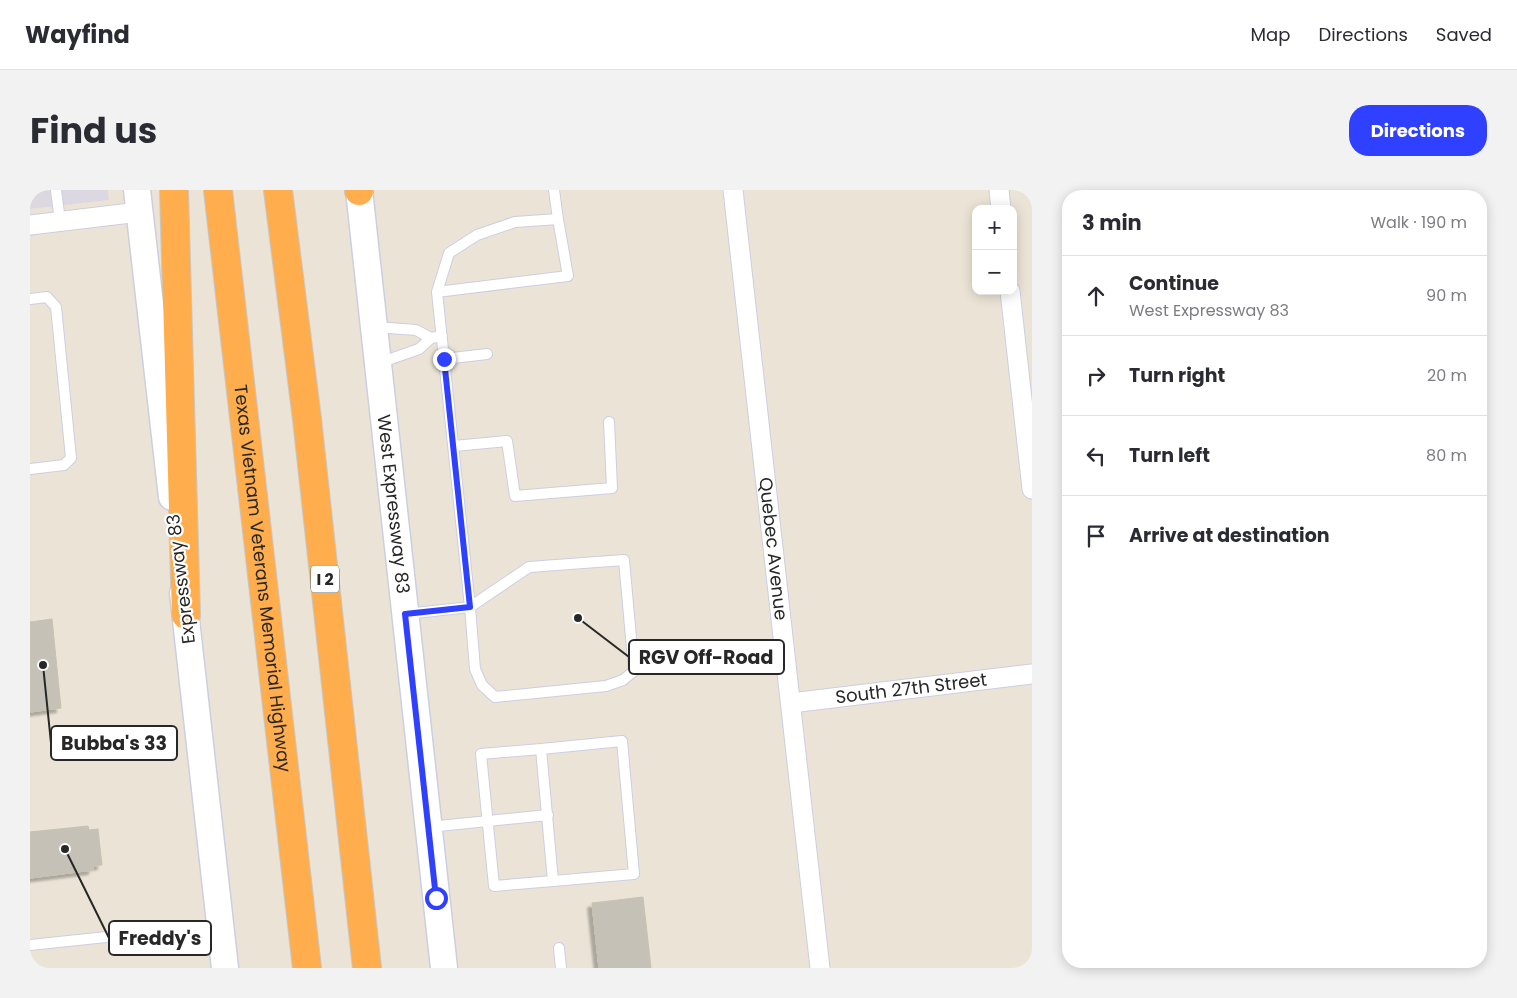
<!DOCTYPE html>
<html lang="en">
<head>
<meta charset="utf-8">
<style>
  :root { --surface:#fff; --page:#f2f2f3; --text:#2b2b33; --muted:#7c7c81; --line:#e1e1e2; --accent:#2f40ff }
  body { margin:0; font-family:Poppins,sans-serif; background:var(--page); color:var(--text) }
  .controls { position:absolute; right:15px; top:15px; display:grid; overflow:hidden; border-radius:10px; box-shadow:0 2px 12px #0003 }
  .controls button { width:45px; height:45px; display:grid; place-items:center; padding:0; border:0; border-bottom:1px solid var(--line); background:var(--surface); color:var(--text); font:25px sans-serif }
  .stop { position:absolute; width:15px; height:15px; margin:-11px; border:4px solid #2f40ff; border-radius:50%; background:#fff }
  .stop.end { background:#2f40ff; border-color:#fff; box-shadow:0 1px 5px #0008 }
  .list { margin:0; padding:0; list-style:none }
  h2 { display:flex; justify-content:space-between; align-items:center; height:65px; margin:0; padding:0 20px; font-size:21px }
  h2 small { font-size:16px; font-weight:400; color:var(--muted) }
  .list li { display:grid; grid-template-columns:32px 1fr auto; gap:15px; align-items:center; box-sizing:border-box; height:80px; padding:0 20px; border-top:1px solid var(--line) }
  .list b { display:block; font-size:19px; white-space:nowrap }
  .list p { margin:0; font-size:16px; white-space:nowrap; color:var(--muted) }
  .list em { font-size:16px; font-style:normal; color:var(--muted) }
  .icon { flex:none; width:28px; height:28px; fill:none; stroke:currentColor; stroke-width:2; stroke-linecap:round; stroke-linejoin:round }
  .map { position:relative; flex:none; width:1002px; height:778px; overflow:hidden; border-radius:20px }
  header { display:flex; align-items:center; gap:30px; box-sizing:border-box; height:70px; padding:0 25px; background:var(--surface); border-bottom:1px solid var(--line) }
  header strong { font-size:24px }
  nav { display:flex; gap:28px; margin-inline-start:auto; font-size:18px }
  .intro { display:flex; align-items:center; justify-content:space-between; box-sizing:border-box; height:120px; padding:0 30px }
  h1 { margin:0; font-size:35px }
  .button { padding:12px 22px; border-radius:20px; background:var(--accent); color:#fff; font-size:18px; font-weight:700 }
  main { display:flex; gap:30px; padding:0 30px }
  aside { flex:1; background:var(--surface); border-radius:20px; box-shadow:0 2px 12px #0003 }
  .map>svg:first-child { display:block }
  .industrial { fill:#dcd8e2 }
  .building { fill:#c6c1b7; stroke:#c6c1b0; filter:url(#shadow) }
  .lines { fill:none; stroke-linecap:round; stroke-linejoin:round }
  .service-casing { stroke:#cccee2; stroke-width:12 }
  .minor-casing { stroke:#cccee2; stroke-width:21 }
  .secondary-casing { stroke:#cccee2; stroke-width:29 }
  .motorway-casing { stroke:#c7c7c7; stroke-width:30 }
  .service { stroke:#fff; stroke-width:10 }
  .minor { stroke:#fff; stroke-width:19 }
  .secondary { stroke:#fff; stroke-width:26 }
  .motorway { stroke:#ffad4d; stroke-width:28 }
  .route { stroke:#2f40ff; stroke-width:6 }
  .labels { text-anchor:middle; stroke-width:4.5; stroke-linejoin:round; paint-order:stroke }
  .shield { fill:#fff; stroke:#686868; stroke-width:1 }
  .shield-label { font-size:16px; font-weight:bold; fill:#272727 }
  .street-label { font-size:18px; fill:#272727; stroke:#fff }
  .leader { fill:none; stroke:#272727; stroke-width:2 }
  .callout-dot { fill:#272727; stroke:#fff; stroke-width:2 }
  .callout { fill:#fff; stroke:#272727; stroke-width:2 }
  .callout-label { font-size:19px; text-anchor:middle; font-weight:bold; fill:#272727 }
</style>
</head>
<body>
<header>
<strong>Wayfind</strong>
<nav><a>Map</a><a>Directions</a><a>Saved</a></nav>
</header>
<div class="intro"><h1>Find us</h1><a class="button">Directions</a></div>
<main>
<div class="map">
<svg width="1002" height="778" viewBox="0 0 1002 778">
  <defs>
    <filter id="shadow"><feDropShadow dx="-4.5" dy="4.5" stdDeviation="1" flood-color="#0004"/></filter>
  </defs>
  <rect width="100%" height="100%" fill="#ebe4d6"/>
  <path class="industrial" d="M0 0H78L79 10 0 19Z"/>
  <path class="building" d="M22 429 31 518 0 522V432Z
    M58 636 59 640 68 639 72 675 63 676V680L0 688V642Z
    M613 707 621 778H569L562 713Z"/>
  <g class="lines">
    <defs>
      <path id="service" d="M26 0 30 31
        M524 0 528 29
        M0 109 17 107 26 117 41 268 34 275 0 279
        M345 137 386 140 401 148 412 146
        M414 169 457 164
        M349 173 389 159 401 148
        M424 256 477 251 485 306 582 298 579 232
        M376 424 440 417 445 479 452 495 465 507 576 496 593 490 604 481 594 370 499 377 440 417 407 102 419 63 447 45 485 32 528 29 538 86 407 102
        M511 559 523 691 464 696 451 564Z
        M511 559 592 551 604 684 523 691
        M399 637 518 625
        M0 755 190 735
        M529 758 531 778"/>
      <g id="minor">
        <path id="s1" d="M703 0 790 778"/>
        <path d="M969 0 971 19"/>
        <path d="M0 35 109 22"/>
        <path d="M980 101 1002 299"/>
        <path id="s2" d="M761 513 1002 484"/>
      </g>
      <g id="secondary">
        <path d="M107 0 142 307"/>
        <path id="s3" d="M329 0 414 778"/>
        <path d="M153 403 195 778"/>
      </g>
      <g id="motorway">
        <path d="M144 0 156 425"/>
        <path id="s4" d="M188 0 277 778"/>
        <path d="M248 0 277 229 337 778"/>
        <path d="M329 0V1"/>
      </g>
    </defs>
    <use href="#service" class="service-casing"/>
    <use href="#minor" class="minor-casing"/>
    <use href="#secondary" class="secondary-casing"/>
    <use href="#motorway" class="motorway-casing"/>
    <use href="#service" class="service"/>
    <use href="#minor" class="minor"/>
    <use href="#secondary" class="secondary"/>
    <use href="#motorway" class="motorway"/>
  </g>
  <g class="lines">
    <path class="route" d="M406 708 375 424 440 417 414 169"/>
  </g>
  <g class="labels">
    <rect class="shield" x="281" y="375.5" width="28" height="27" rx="4"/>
    <g class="shield-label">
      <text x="295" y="395">I 2</text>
    </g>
    <g class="street-label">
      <text dy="6" stroke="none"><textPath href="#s3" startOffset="316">West Expressway 83</textPath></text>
      <text dy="6" stroke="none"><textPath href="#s1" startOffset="361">Quebec Avenue</textPath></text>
      <text transform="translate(151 389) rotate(-97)" y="6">Expressway 83</text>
      <text dy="6" stroke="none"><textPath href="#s4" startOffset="391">Texas Vietnam Veterans Memorial Highway</textPath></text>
      <text dy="6" stroke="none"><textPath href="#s2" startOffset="121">South 27th Street</textPath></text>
    </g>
  </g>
  <path class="leader" d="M548 428L599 467M13 475L21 553M35 659L79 748"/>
  <g class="callout-dot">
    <circle cx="548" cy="428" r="5"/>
    <circle cx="13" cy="475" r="5"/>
    <circle cx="35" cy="659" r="5"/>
  </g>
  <g class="callout">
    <rect x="599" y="450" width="155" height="34" rx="5"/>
    <rect x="21" y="536" width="126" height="34" rx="5"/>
    <rect x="79" y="731" width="102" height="34" rx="5"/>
  </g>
  <g class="callout-label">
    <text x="676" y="474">RGV Off-Road</text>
    <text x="84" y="560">Bubba's 33</text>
    <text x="130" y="755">Freddy's</text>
  </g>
</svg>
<div class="controls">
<button>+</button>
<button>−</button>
</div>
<div class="stop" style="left:406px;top:708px"></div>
<div class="stop end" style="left:414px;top:169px"></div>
</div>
<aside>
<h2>3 min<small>Walk · 190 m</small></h2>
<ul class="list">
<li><svg class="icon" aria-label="ahead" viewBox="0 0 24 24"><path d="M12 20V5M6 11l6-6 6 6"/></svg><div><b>Continue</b><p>West Expressway 83</p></div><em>90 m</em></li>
<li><svg class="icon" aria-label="right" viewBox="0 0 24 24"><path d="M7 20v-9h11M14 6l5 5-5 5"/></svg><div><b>Turn right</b></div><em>20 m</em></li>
<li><svg class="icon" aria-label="left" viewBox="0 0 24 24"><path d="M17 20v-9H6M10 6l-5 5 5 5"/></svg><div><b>Turn left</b></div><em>80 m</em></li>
<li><svg class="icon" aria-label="arrive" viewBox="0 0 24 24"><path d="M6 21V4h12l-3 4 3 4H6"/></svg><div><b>Arrive at destination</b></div></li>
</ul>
</aside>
</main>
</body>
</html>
